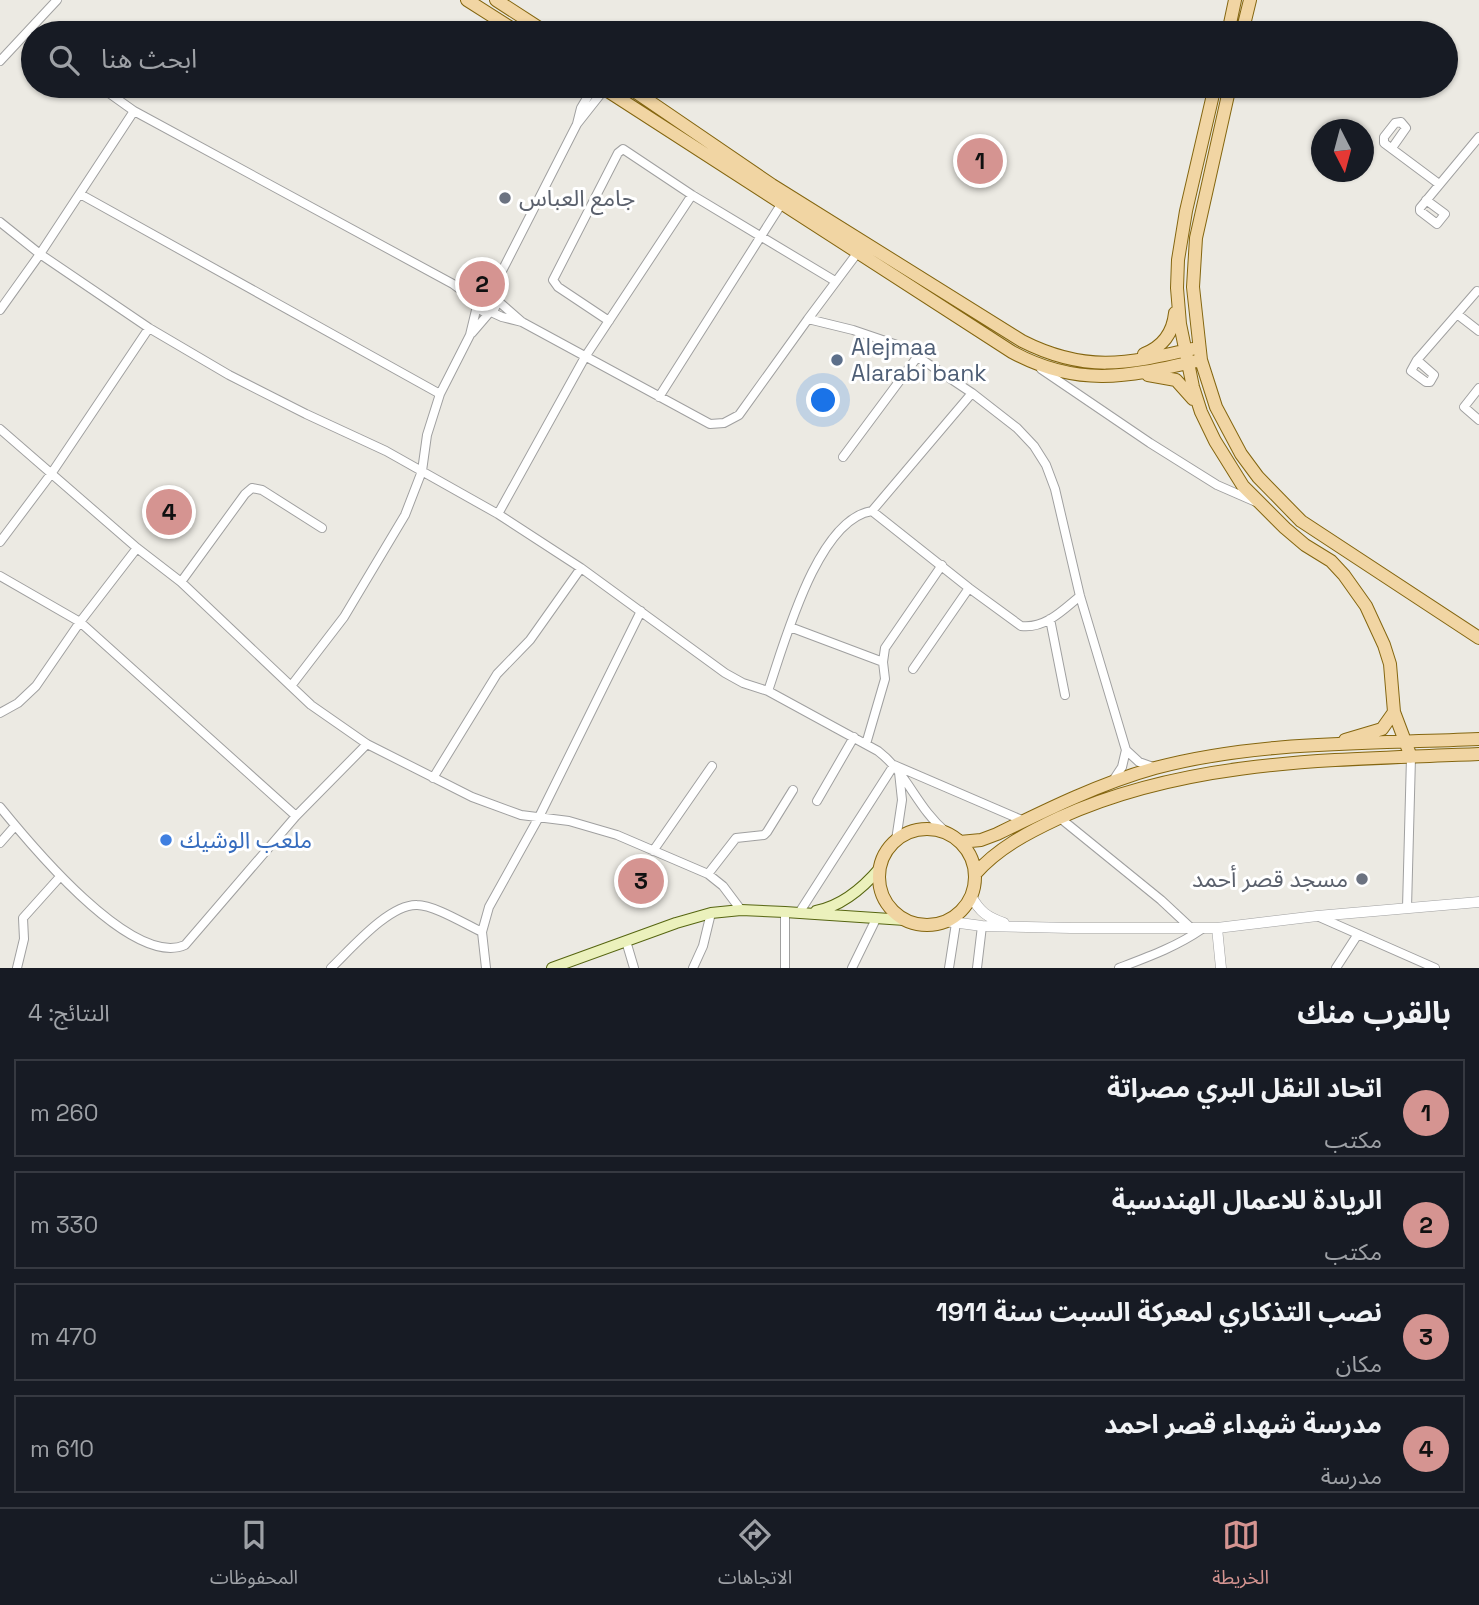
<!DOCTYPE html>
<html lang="ar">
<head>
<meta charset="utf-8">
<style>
  :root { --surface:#171b24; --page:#242831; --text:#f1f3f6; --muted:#9ea1a6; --line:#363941; --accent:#d59491 }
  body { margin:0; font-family:"Space Grotesk","Noto Sans Arabic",sans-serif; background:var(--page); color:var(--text); direction:rtl }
  .compass { position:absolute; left:1311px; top:119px; width:63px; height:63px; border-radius:50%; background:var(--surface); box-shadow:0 2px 5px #0004; rotate:174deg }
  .you { position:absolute; left:824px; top:401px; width:24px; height:24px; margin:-18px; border:5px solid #fff; border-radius:50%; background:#1a73e8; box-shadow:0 0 0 10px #1a73e833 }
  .badge { display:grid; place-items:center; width:46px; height:46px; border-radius:50%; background:var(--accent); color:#111; font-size:23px; font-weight:700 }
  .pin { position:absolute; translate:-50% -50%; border:4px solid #fff; box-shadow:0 2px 7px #0006 }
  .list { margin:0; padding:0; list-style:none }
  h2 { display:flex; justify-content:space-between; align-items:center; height:91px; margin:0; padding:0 28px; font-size:30px }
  h2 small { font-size:23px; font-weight:400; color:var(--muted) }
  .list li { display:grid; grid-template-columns:46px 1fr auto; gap:21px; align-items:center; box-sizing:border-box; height:98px; margin:0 14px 14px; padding:0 14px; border:2px solid var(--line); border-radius:0px }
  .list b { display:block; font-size:26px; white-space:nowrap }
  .list p { margin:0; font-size:23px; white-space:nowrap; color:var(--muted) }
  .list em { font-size:23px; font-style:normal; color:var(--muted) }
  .icon { flex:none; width:38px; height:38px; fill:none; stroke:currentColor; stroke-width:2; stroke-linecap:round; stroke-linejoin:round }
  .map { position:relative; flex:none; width:1479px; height:968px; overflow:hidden; direction:ltr }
  .search { position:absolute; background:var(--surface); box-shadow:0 2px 5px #0004; left:21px; right:21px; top:21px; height:77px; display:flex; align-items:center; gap:18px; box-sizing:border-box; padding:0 24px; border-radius:38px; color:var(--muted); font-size:26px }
  .sheet { height:539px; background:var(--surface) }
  nav { display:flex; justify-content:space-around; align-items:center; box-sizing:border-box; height:98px; border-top:2px solid var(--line); background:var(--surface); font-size:19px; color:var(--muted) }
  nav a { display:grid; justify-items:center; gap:4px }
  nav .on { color:var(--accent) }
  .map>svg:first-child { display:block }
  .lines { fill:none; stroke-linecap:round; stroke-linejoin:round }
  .minor-casing { stroke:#a0a0a0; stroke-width:10 }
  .tertiary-casing { stroke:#a0a0a0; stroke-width:11 }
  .secondary-casing { stroke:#566511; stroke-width:12 }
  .primary-casing { stroke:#846610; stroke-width:14 }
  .minor { stroke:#fff; stroke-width:8 }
  .tertiary { stroke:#fff; stroke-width:10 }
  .secondary { stroke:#ebf1bc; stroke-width:10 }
  .primary { stroke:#f1d5a3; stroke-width:12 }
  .worship-dot { fill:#6b7280; stroke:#fff; stroke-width:2.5 }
  .service-dot { fill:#5c6f8a; stroke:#fff; stroke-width:2.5 }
  .shop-dot { fill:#3f7fe0; stroke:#fff; stroke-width:2.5 }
  .labels { text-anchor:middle; stroke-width:6; stroke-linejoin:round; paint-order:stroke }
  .worship-label { font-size:23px; fill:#5b616d; stroke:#fff; text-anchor:start }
  .service-label { font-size:23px; fill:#4e5e75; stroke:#fff; text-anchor:start }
  .shop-label { font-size:23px; fill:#366cbe; stroke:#fff; text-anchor:start }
</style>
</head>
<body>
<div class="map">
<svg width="1479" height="968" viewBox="0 0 1479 968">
  <rect width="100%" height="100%" fill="#eceae3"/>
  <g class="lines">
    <defs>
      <path id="minor" d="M0 61 57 0
        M99 86 134 111 453 284 477 302
        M577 124 607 86
        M1392 148 1406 128 1401 122 1395 123 1384 137V143L1439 184
        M80 194 440 394
        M1426 200 1445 214 1437 224 1420 211V208L1479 137
        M0 222 40 254 149 328 229 375 306 414 386 451 498 514 581 568 725 673 743 683 768 691 878 751C908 774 917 808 946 832
        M486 291 503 269 577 124 581 108 594 86
        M497 296 502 272
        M498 301 494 310 486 313 479 309 477 302 483 292 494 293 498 301 522 322 710 424 724 423 739 415 808 319 853 330 903 347 972 393 1017 428 1034 446 1046 465 1055 489 1080 596 1126 750 1139 762 1153 767
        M0 310 40 254 134 111
        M491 312 502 317 522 322
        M1457 314 1479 331
        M808 319 858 252
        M609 321 558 287 553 280 618 153 623 149 692 195 835 281
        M472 333 490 312
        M1417 360 1434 375 1430 382H1426L1411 371 1417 360 1477 291
        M1041 369 1150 443 1217 485 1256 502
        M1479 388 1464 407 1479 420
        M659 397 782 203
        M0 429 137 548 181 582 311 705 367 744 472 797 521 815 569 821 617 835 708 874 723 886 741 910
        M843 457 918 356
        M872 511 972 393
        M498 514 585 357 692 195
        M0 542 51 474 149 328
        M0 576 80 622 296 816
        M181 582 245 494 252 488 262 490 322 528
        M1050 619 1065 695
        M790 627 883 662
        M913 669 969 588
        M291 686 344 617 405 515 422 471 427 435 440 394 470 335 477 306
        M768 691C784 645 817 519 872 511L969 588 1021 626C1045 629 1063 610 1080 596
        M0 713 18 703 36 686 80 622 137 548
        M866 744 885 679 883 662 885 648 942 565
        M433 778 497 674 530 640 581 568
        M1112 782 1122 767 1126 750
        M817 801 854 737
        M0 807C30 844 132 968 185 945L296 816 367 744
        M1060 818 1161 900 1191 928
        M896 840 902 800 899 772
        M0 843 15 826
        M653 851 712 766
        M708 874 736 838 764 835 767 832 793 790
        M1407 908 1411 757
        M785 912V968
        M799 913 894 765 1024 821
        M1317 916 1435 968
        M626 941 634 968
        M17 968 24 939 23 918 58 879
        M331 968C351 949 389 904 417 905 434 905 465 924 482 932
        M486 968 482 932 489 907 539 817 641 611
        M693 968 703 946 711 913
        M852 968 876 919
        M949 968 956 923
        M977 968 982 926
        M1119 968C1148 957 1176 947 1202 929
        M1336 968 1358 934"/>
      <path id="tertiary" d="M971 896C980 912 987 917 1004 923
        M945 921 982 926 1071 928H1217L1317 916 1479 902
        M1217 928 1221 968"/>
      <path id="secondary" d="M816 911C842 906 863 888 880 868
        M552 968 676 923 711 913 741 910 785 912 905 920"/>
      <path id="primary" d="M467 0 519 33
        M496 0 547 33
        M1228 33 1235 0
        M1242 33 1250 0
        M600 86 1012 352C1080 389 1130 376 1201 360
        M627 86 772 185 1022 341C1085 373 1126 364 1192 349
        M1215 86 1186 211 1178 260 1177 288 1180 324 1193 387 1201 412 1215 441 1243 486 1285 528 1305 545 1331 561 1344 575 1366 606 1384 645 1390 664 1394 712 1411 757
        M1230 86 1196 238 1193 287 1201 360 1216 407 1241 454 1258 477 1301 521 1479 638
        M1144 354C1162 347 1173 333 1175 313
        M1148 375 1176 380 1193 399
        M1345 740 1382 729 1394 712
        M879 877a48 48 0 1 1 96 0a48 48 0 1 1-96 0Z
        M960 842 981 840 997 834C1048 809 1101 783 1155 768 1260 740 1372 744 1479 739
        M975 874C998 848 1027 833 1059 818 1190 758 1338 760 1479 754"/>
    </defs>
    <use href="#minor" class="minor-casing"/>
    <use href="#tertiary" class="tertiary-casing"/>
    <use href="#secondary" class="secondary-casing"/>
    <use href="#primary" class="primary-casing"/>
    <use href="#minor" class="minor"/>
    <use href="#tertiary" class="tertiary"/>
    <use href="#secondary" class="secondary"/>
    <use href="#primary" class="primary"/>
  </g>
  <g class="worship-dot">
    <circle cx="505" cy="198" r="7"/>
    <circle cx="1362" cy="879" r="7"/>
  </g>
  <circle class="service-dot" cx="837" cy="360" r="7"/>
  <circle class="shop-dot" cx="166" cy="840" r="7"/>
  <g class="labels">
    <g class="worship-label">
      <text x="519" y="206">جامع العباس</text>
      <text x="1348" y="887" text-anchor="end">مسجد قصر أحمد</text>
    </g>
    <g class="service-label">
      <text x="851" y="355">Alejmaa<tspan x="851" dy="26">Alarabi bank</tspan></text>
    </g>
    <g class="shop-label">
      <text x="180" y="848">ملعب الوشيك</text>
    </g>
  </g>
</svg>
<svg class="compass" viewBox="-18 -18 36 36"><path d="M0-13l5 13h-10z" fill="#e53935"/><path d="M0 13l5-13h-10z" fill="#9ea1a6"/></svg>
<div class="you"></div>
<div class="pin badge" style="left:980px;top:161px">1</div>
<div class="pin badge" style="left:482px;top:284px">2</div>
<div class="pin badge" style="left:641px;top:881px">3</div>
<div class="pin badge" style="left:169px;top:512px">4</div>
<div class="search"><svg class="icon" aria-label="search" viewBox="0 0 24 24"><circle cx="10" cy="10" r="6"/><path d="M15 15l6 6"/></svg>ابحث هنا</div>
</div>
<section class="sheet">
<h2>بالقرب منك<small>النتائج: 4</small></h2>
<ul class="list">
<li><span class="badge">1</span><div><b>اتحاد النقل البري مصراتة</b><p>مكتب</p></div><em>260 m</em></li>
<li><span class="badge">2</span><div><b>الريادة للاعمال الهندسية</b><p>مكتب</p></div><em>330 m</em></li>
<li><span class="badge">3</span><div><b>نصب التذكاري لمعركة السبت سنة 1911</b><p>مكان</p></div><em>470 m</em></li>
<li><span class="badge">4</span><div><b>مدرسة شهداء قصر احمد</b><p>مدرسة</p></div><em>610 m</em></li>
</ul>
</section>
<nav>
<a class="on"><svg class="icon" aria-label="map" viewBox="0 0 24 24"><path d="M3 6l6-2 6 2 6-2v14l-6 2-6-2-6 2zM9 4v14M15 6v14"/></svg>الخريطة</a>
<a><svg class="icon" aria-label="directions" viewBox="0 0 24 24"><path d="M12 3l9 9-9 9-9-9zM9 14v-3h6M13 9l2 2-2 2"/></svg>الاتجاهات</a>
<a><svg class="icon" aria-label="saved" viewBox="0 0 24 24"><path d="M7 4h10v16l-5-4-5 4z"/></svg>المحفوظات</a>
</nav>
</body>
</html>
